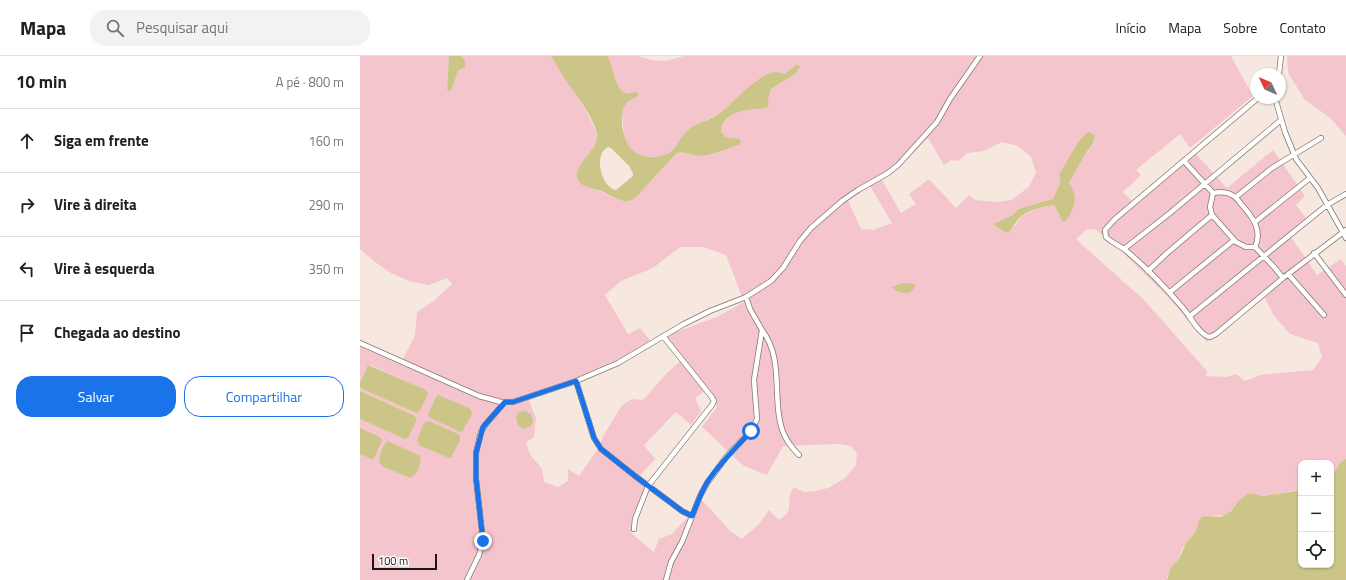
<!DOCTYPE html>
<html lang="pt">
<head>
<meta charset="utf-8">
<style>
  :root { --surface:#fff; --page:#f2f2f2; --text:#202124; --muted:#757577; --line:#e0e0e0; --accent:#1a73e8 }
  body { margin:0; font-family:"Titillium Web",sans-serif; background:var(--page); color:var(--text) }
  .controls { position:absolute; right:12px; bottom:12px; display:grid; overflow:hidden; border-radius:8px; box-shadow:0 1px 3px #0004 }
  .controls button { width:36px; height:36px; display:grid; place-items:center; padding:0; border:0; border-bottom:1px solid var(--line); background:var(--surface); color:var(--text); font:20px sans-serif }
  .compass { position:absolute; left:890px; top:12px; width:36px; height:36px; border-radius:50%; background:var(--surface); box-shadow:0 1px 3px #0004; rotate:314deg }
  .scale { position:absolute; left:12px; bottom:10px; width:65px; box-sizing:border-box; padding-left:4px; border:2px solid #1c1714; border-top:0; font-size:11px; line-height:14px; white-space:nowrap; color:#1c1714; -webkit-text-stroke:3px #fff; paint-order:stroke }
  .stop { position:absolute; width:12px; height:12px; margin:-9px; border:3px solid #1a73e8; border-radius:50%; background:#fff }
  .stop.end { background:#1a73e8; border-color:#fff; box-shadow:0 1px 4px #0008 }
  .list { margin:0; padding:0; list-style:none }
  h2 { display:flex; justify-content:space-between; align-items:center; height:52px; margin:0; padding:0 16px; font-size:17px }
  h2 small { font-size:13px; font-weight:400; color:var(--muted) }
  .list li { display:grid; grid-template-columns:26px 1fr auto; gap:12px; align-items:center; box-sizing:border-box; height:64px; padding:0 16px; border-top:1px solid var(--line) }
  .list b { display:block; font-size:15px; white-space:nowrap }
  .list em { font-size:13px; font-style:normal; color:var(--muted) }
  .actions { display:flex; gap:8px; padding:12px 16px }
  .actions a { flex:1; padding:9px 0; border:1px solid var(--accent); border-radius:16px; text-align:center; font-size:14px; color:var(--accent) }
  .actions .main { background:var(--accent); color:#fff }
  .icon { flex:none; width:22px; height:22px; fill:none; stroke:currentColor; stroke-width:2; stroke-linecap:round; stroke-linejoin:round }
  .map { position:relative; flex:none; width:986px; height:524px; overflow:hidden }
  header { display:flex; align-items:center; gap:24px; box-sizing:border-box; height:56px; padding:0 20px; background:var(--surface); border-bottom:1px solid var(--line) }
  header strong { font-size:19px }
  nav { display:flex; gap:22px; margin-inline-start:auto; font-size:14px }
  .search { width:280px; height:36px; background:var(--page); display:flex; align-items:center; gap:10px; box-sizing:border-box; padding:0 14px; border-radius:16px; color:var(--muted); font-size:15px }
  main { display:flex }
  aside { flex:1; background:var(--surface) }
  .map>svg:first-child { display:block }
  .green { fill:#f5c5cd; fill-rule:evenodd }
  .water { fill:#cbc688; fill-rule:evenodd }
  .lines { fill:none; stroke-linecap:round; stroke-linejoin:round }
  .minor-casing { stroke:#83766e; stroke-width:6 }
  .minor { stroke:#fff; stroke-width:4.5 }
  .route { stroke:#1a73e8; stroke-width:5 }
</style>
</head>
<body>
<header>
<strong>Mapa</strong>
<div class="search"><svg class="icon" aria-label="search" viewBox="0 0 24 24"><circle cx="10" cy="10" r="6"/><path d="M15 15l6 6"/></svg>Pesquisar aqui</div>
<nav><a>Início</a><a>Mapa</a><a>Sobre</a><a>Contato</a></nav>
</header>
<main>
<aside>
<h2>10 min<small>A pé · 800 m</small></h2>
<ul class="list">
<li><svg class="icon" aria-label="ahead" viewBox="0 0 24 24"><path d="M12 20V5M6 11l6-6 6 6"/></svg><div><b>Siga em frente</b></div><em>160 m</em></li>
<li><svg class="icon" aria-label="right" viewBox="0 0 24 24"><path d="M7 20v-9h11M14 6l5 5-5 5"/></svg><div><b>Vire à direita</b></div><em>290 m</em></li>
<li><svg class="icon" aria-label="left" viewBox="0 0 24 24"><path d="M17 20v-9H6M10 6l-5 5 5 5"/></svg><div><b>Vire à esquerda</b></div><em>350 m</em></li>
<li><svg class="icon" aria-label="arrive" viewBox="0 0 24 24"><path d="M6 21V4h12l-3 4 3 4H6"/></svg><div><b>Chegada ao destino</b></div></li>
</ul>
<div class="actions"><a class="main">Salvar</a><a>Compartilhar</a></div>
</aside>
<div class="map">
<svg width="986" height="524" viewBox="0 0 986 524">
  <rect width="100%" height="100%" fill="#f6e8df"/>
  <path class="green" d="M0 0H89L87 34 88 36 92 33 99 13 105 11C107 6 104 3 101 0H191C200 16 241 70 237 86 236 92 230 96 227 101 223 106 223 121 222 128L263 145 292 124 316 98C323 94 331 99 338 100 352 100 366 93 379 89L381 85 380 83 366 81 361 76C361 54 391 54 407 52L409 48 408 42 411 33 435 18 432 12 424 18 414 16 394 28 358 58 338 68 327 76 315 93 302 101 282 100 272 94 266 87 264 80 262 57 263 52 265 48 278 40 275 36 267 39C255 34 252 11 248 0H278L292 4 306 5 324 0H871L893 40 830 92 820 78 776 114 781 119 763 136 776 149 836 98 867 132 913 94 945 140 936 149 950 167 931 181 957 219 981 203 986 210V403L983 404 975 416 971 419V407H941V433L939 434 900 440 875 448C868 463 859 459 845 460L839 465 835 477 822 493 819 503 807 520V524H0V398L13 404 20 381 0 372V363L47 383 57 364 55 360 0 335V332L56 357 67 335 10 309 8 310 0 327V285L43 303 55 279 57 256 75 244 92 228 87 222 69 229 49 225 31 217 15 206 0 193ZM568 82 584 109 591 104 599 105 607 97 624 95 642 86 658 90 671 101 676 116 669 131 651 144 637 146 615 144 609 139 596 152 569 123 549 138 556 148 541 157 522 124 538 112ZM730 93C713 111 706 136 699 160L694 149 676 153 662 160 655 170 637 165 644 164 653 159 658 153 693 144 700 127 699 118 710 101ZM510 130 532 167 513 174 501 173 488 145ZM735 173 760 194 806 239 847 286 905 242 914 260 930 278 958 287 962 301 953 314 900 319 885 325 876 318 866 321 846 320 847 315 784 244 716 183 726 174ZM320 191H343L366 199 384 246 359 260 306 280 324 302 307 317 283 344 272 343 262 349 245 377 237 394 219 420 208 413V425L198 431 184 426 182 413 170 398 166 386 174 381 176 362 167 340 213 323 263 301 290 284 280 272 268 278 245 239 261 225 293 212ZM349 332 357 351 342 371 384 410 407 419 423 390 478 388 491 390 497 398 496 409 484 423 468 432 455 435 444 436 434 431 430 438 429 452 427 458 419 464 409 454 399 468 382 483 371 476 341 443 335 456 326 463 312 478 299 483 294 496 271 477 289 435 276 424 295 403 284 389 316 356 331 369 341 355 335 342Z
    M927 0H986V80L969 61 945 44 928 17Z"/>
  <path class="water" d="M89 0H101C104 3 107 6 105 11L98 15 92 33 89 36 87 34Z
    M191 0H248C253 11 255 34 267 38L275 36 278 37V40C273 43 266 46 264 51 259 60 263 84 270 91 276 98 281 100 291 101 320 101 314 83 332 71 340 66 349 64 357 59 372 49 397 18 415 16 418 16 421 17 424 18L436 9H438L440 11 435 18 411 33 408 42 409 48 407 52C391 54 361 54 361 76L366 81 380 83 381 85 379 89C366 93 352 100 338 100 331 99 323 94 316 98L275 142 269 145H263C255 142 248 138 241 135 235 133 229 132 223 129 202 115 240 96 237 79 235 63 218 42 209 29 202 19 197 10 191 0ZM248 91 251 92 269 110 273 117V120L256 134C241 131 233 98 248 91Z
    M728 76 735 79 733 87 724 100 709 127C719 142 715 151 706 165H702L694 149C684 151 671 153 663 159 659 161 652 172 648 177L643 175 633 168 653 159 658 153 693 143 700 127 699 118 719 85Z
    M543 227H549L556 229C552 235 548 240 540 236 537 235 535 235 532 231Z
    M8 309 66 334 68 338 59 356 56 357 0 332V327Z
    M0 335 55 360 57 364 48 382 45 383 0 363Z
    M78 339 109 352 111 355 112 358 102 376H101L70 362 68 358 76 341Z
    M165 355 171 358 173 366 170 371 163 373 158 369 156 361 159 356Z
    M69 365 98 378 100 381V384L91 402H89L59 389 57 384 64 367Z
    M0 372 20 381 22 385 13 404 0 398Z
    M28 385 60 400C62 407 57 419 50 422L22 410 19 406C20 399 22 389 28 385Z
    M986 403V524H807L810 513 819 503 826 487 835 477 839 465 842 461 848 460 861 461 871 455 878 445 888 438H893L902 440 936 435 941 433V509H971V419C979 414 977 406 986 403Z"/>
  <g class="lines">
    <defs>
      <path id="minor" d="M919 18 921 0
        M898 42 755 163 745 174 746 181C751 186 758 189 764 193 785 210 805 231 823 252 830 260 840 280 850 281L856 278 923 222 986 174
        M915 42 925 76 936 103 958 132 986 182
        M824 105 853 137 850 151 852 159 876 186 886 191H895L914 211 923 222
        M853 137C859 136 867 136 872 139 876 141 879 145 881 148 892 160 903 174 895 191
        M876 141 912 112 961 82
        M895 166 950 122
        M764 193 810 157 921 64
        M954 197 986 239
        M788 215 806 198 852 159
        M928 218 964 259
        M810 236 874 184
        M830 260 967 149 986 138
        M402 274C425 304 411 343 423 376 426 384 433 393 439 399
        M0 287 119 340 141 346H153L216 325 258 307 324 268 350 255 386 241 411 225 423 212 440 185 451 172 482 145 498 134 528 117 538 109 577 66 590 43 620 0
        M216 325 234 382 241 393 275 420 322 455 332 460
        M274 473 275 463 288 430 352 349 354 345 351 340 303 280
        M107 524 119 499 123 485 116 422V397L121 376 125 369 145 346
        M306 524 311 506 322 486 340 440 347 427 367 400 391 375 397 363 394 324 402 274 390 253 386 241"/>
    </defs>
    <use href="#minor" class="minor-casing"/>
    <use href="#minor" class="minor"/>
  </g>
  <g class="lines">
    <path class="route" d="M123 485 116 422V397L123 371 145 346H153L216 325 234 382 241 393 275 420 322 455 332 460C337 448 341 436 348 425 360 407 377 391 391 375"/>
  </g>
</svg>
<div class="controls">
<button>+</button>
<button>−</button>
<button><svg class="icon" aria-label="locate" viewBox="0 0 24 24"><circle cx="12" cy="12" r="6"/><path d="M12 2v4M12 18v4M2 12h4M18 12h4"/></svg></button>
</div>
<svg class="compass" viewBox="-18 -18 36 36"><path d="M0-13l5 13h-10z" fill="#e53935"/><path d="M0 13l5-13h-10z" fill="#757577"/></svg>
<div class="scale">100 m</div>
<div class="stop" style="left:391px;top:375px"></div>
<div class="stop end" style="left:123px;top:485px"></div>
</div>
</main>
</body>
</html>
